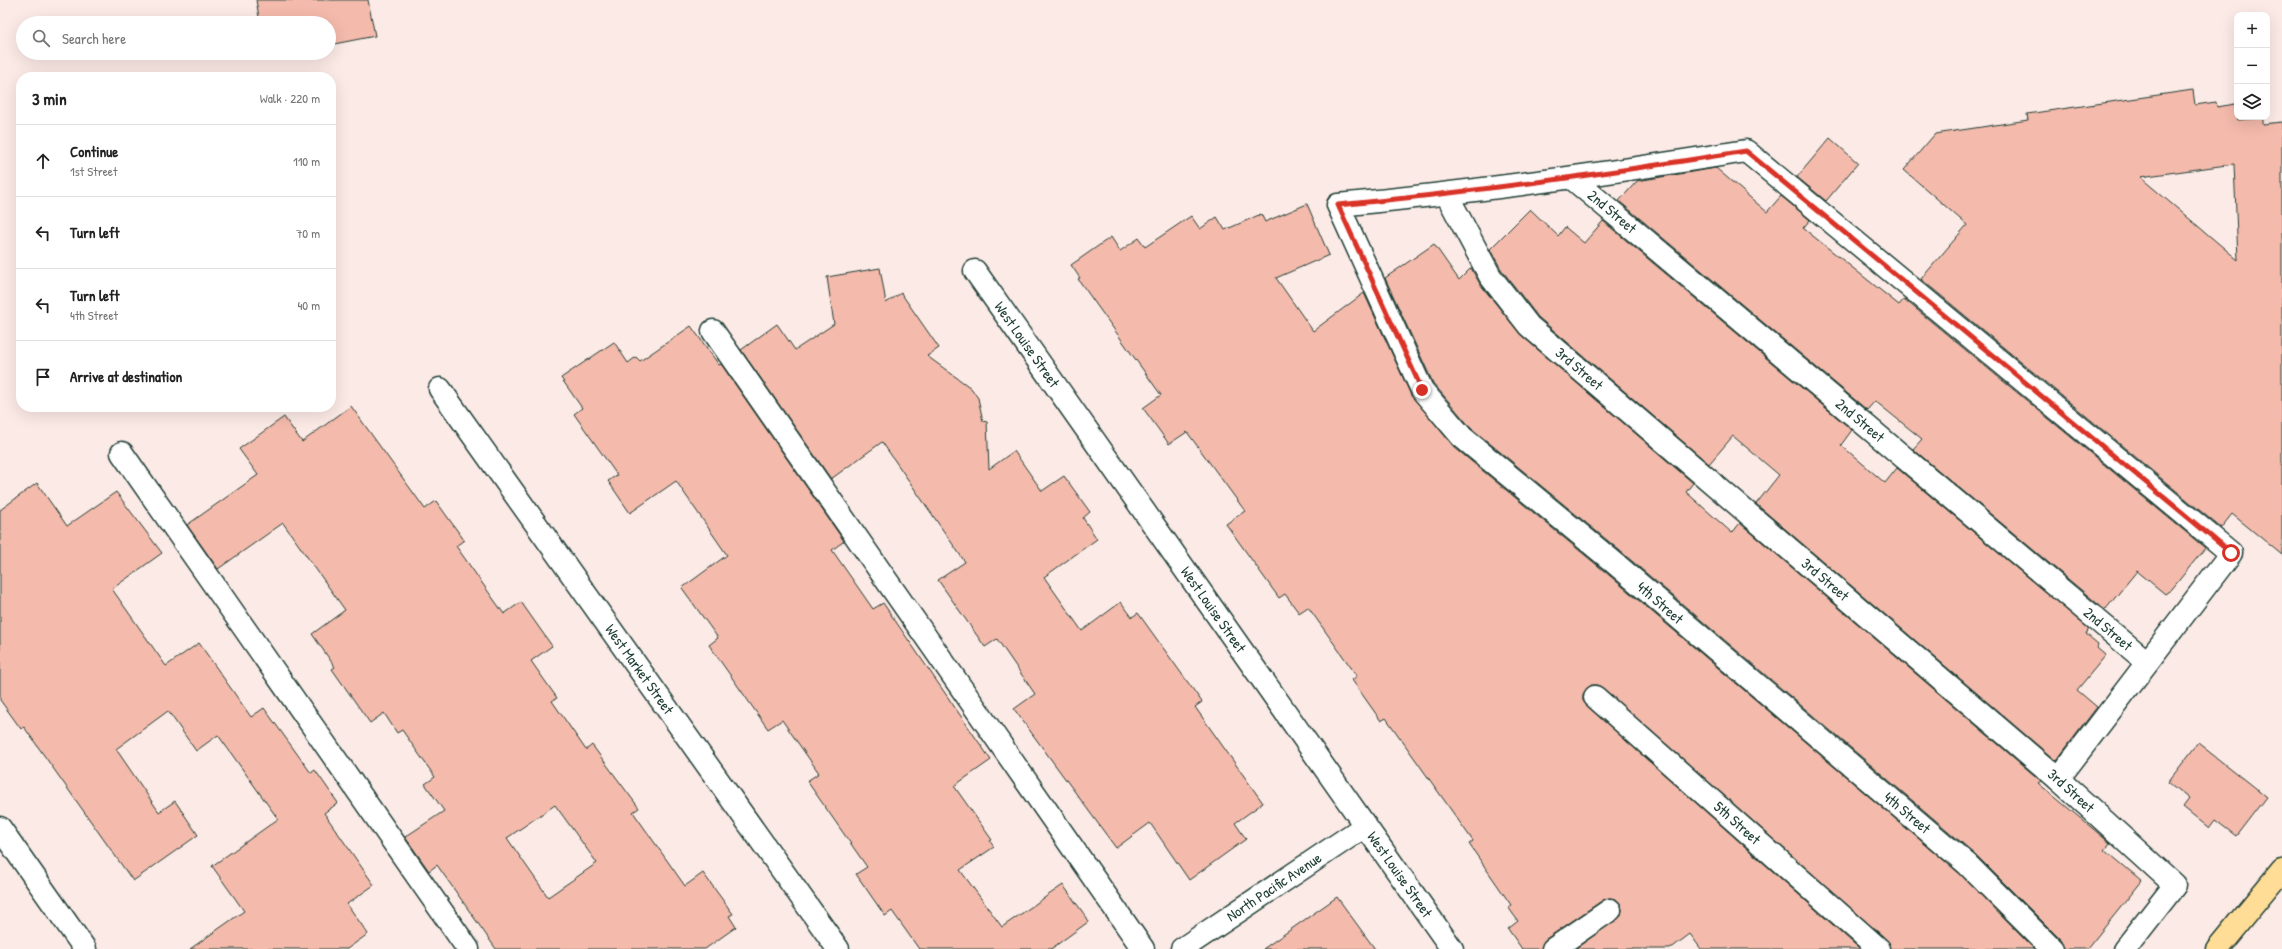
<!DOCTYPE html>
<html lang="en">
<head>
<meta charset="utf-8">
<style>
  :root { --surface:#fff; --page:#f6f6f6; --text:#222; --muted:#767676; --line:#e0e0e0 }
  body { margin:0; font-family:"Patrick Hand",sans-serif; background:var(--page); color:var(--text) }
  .controls { position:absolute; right:12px; top:12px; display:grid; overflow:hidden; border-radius:8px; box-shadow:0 4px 16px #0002 }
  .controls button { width:36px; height:36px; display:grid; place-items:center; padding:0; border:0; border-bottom:1px solid var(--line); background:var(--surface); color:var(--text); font:20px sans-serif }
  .stop { position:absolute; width:12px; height:12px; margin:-9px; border:3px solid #d93025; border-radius:50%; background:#fff }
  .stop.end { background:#d93025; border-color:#fff; box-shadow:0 1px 4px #0008 }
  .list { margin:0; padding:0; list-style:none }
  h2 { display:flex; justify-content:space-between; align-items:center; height:52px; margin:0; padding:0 16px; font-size:17px }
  h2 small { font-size:13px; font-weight:400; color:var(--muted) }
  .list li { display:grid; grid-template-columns:26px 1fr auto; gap:12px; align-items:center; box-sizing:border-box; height:72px; padding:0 16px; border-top:1px solid var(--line) }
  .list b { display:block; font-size:15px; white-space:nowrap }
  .list p { margin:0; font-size:13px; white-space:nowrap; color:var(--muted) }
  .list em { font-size:13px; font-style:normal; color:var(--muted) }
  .icon { flex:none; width:22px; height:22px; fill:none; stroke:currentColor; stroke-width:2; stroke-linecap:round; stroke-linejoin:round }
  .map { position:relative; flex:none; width:2282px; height:949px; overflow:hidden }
  .search { position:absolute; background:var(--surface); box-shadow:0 4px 16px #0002; left:16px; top:16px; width:320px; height:44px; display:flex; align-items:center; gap:10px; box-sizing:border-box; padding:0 14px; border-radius:22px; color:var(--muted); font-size:15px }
  .panel { position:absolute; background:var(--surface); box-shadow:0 4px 16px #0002; left:16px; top:72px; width:320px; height:340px; border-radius:16px }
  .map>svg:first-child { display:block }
  .building { fill:#f4baab; stroke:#1f3d34; fill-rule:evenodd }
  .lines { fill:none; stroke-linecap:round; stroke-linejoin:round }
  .lane-casing { stroke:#1f3d34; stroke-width:25 }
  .street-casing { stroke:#1f3d34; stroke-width:25 }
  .primary-casing { stroke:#1f3d34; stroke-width:25 }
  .lane { stroke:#fff; stroke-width:22 }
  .street { stroke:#fff; stroke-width:22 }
  .primary { stroke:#ffdd96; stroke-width:22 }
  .route { stroke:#d93025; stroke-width:5 }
  .labels { text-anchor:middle; stroke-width:4; stroke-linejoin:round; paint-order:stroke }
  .street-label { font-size:15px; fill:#1f3d34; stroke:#fff }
</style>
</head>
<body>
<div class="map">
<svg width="2282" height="949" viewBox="0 0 2282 949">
  <rect width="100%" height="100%" fill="#fceae6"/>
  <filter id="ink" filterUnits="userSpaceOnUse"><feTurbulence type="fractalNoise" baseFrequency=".025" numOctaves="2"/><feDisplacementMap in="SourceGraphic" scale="8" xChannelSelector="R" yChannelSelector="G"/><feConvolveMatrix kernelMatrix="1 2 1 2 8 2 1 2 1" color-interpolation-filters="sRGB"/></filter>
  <g filter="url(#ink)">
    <path class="building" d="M256 0H368L375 36 329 45V23H260Z
      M2193 90 2195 105 2216 102 2217 107 2235 104 2238 120 2263 118V124L2282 122V555L2232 514 2221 528 1921 279 1967 225 1904 170 1935 134 2028 120 2027 114ZM2234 164 2238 260 2140 177Z
      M1830 138 1858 163 1826 201 1797 177Z
      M1716 168 1767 212 1781 196 1810 220 1803 228 1899 305 1904 299 2205 548 2172 589 2165 594 2137 571 2105 610 1913 449 1922 439 1875 401 1867 410 1619 201 1637 181Z
      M1307 204 1329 255 1276 278 1313 331 1364 293 1411 395 1454 447 1603 570 1959 873 2034 949H1891L1887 940 1603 688 1597 685H1591L1583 694V701L1587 706 1860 949H1701L1690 934 1670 949H1575L1621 916 1622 909 1620 903 1616 899 1609 898 1603 900 1546 939 1541 949H1522L1508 929 1518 921 1508 907 1511 905 1469 844 1473 841 1386 718 1381 721 1352 680 1357 676 1308 607 1299 613 1285 594 1279 598 1226 524 1245 511 1187 432 1169 444 1143 408 1161 395 1078 279 1080 278 1071 265 1111 237 1120 251 1139 238 1145 247 1191 216 1200 229 1217 217 1225 230 1261 214 1265 222Z
      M1530 209 1558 236 1565 227 1584 243 1603 221 1852 430 1841 445 1885 483 1897 468 2089 629 2086 634 2098 644 2097 647 2106 655 2077 690 2097 707 2056 761 1756 504 1779 475 1733 436 1709 464 1538 317 1501 269 1490 249Z
      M1434 244 1459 280 1471 268 1480 284 1521 335 1693 483 1686 492 1732 533 1740 523 2041 781 2038 783 2110 843 2105 850 2142 881 2087 949H2064L2061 940 1975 854 1619 550 1471 428 1433 383 1385 278Z
      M880 268 886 303 901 293 939 348 927 356 971 388 978 398 983 421 987 422 989 469 1014 451 1042 491 1064 476 1090 512 1083 518 1097 539 1044 577 1082 631 1121 602 1132 617 1138 613 1202 702 1195 707 1263 803 1235 823 1246 839 1189 880 1150 823 1116 848 1014 709 1035 694 997 639 985 647 938 580 965 562 882 442 831 479 741 350 777 324 795 350 834 324 827 277Z
      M691 326 719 365 721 364 844 541 832 550 873 609 883 603 991 760 954 786 992 840 990 841 994 847 960 870 1002 927 1063 885 1087 918 1088 922 1051 949H919L892 911 885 916 856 874 867 867 807 781 819 773 782 720 768 729 709 645 718 638 682 588 727 555 676 481 630 513 608 481 617 475 574 414 582 408 561 378 614 342 628 363 636 357 640 361Z
      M351 406 425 509 436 501 464 540 456 546 504 614 521 602 552 646 531 661 557 698 552 701 586 750 592 745 639 808 633 812 685 886 703 873 733 914 729 916 736 927 705 949H496L437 865 429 871 405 837 444 811 425 784 435 777 402 730 397 733 384 713 370 723 332 669 335 667 312 634 345 610 283 523 218 569 187 525 258 475 239 449 284 417 302 442ZM555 805 597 863 548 897 507 838Z
      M37 483 67 526 116 492 162 553 112 589 166 666 199 643 251 717 264 708 311 773 315 770 338 803 324 813 374 885 347 904 368 934 347 949H190L244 911 212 866 278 819 218 735 196 751 168 711 116 749 159 812 175 801 198 835 133 881 24 727 21 729 0 700V510Z
      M2198 743 2266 797 2236 836 2215 820 2209 828 2183 807 2189 799 2168 782Z
      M1337 897 1375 949H1263Z"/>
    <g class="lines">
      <defs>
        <g id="lane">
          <path id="s1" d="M1573 179 2147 662"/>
          <path id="s2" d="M1447 195 1490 276 1529 326 2058 779 2175 885 2125 949"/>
          <path d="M713 331 1143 949"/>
          <path d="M122 453 468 949"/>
          <path id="s3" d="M1595 697 1879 949"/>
          <path d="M1553 949 1610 910"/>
          <path d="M2052 949 1967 864 1611 560 1462 437 1422 390 1338 205C1475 192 1610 173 1746 151L2231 553 2058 779"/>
        </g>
        <g id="street">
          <path id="s4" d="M975 271 1452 949"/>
          <path id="s5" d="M440 389 838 949"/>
          <path d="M0 828 85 949"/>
          <path id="s6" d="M1182 949 1365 826"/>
        </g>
        <path id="primary" d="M2217 949 2282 870"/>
      </defs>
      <use href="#lane" class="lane-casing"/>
      <use href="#street" class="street-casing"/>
      <use href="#primary" class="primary-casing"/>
      <use href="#lane" class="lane"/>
      <use href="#street" class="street"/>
      <use href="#primary" class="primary"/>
    </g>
  </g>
  <g class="lines" filter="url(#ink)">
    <path class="route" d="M1422 390 1338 205C1476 192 1610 173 1746 151L2231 553"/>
  </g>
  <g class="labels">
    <g class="street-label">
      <text dy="5" stroke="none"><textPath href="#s1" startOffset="51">2nd Street</textPath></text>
      <text dy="5" stroke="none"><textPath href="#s4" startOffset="90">West Louise Street</textPath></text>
      <text dy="5" stroke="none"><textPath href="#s2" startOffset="221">3rd Street</textPath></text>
      <text dy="5" stroke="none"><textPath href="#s1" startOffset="375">2nd Street</textPath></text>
      <text dy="5" stroke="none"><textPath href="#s2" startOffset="545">3rd Street</textPath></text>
      <text transform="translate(1660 603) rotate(41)" y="5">4th Street</text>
      <text dy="5" stroke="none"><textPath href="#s4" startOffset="414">West Louise Street</textPath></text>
      <text dy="5" stroke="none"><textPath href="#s1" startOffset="699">2nd Street</textPath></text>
      <text dy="5" stroke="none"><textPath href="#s5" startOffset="344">West Market Street</textPath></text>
      <text dy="5" stroke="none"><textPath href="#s2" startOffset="869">3rd Street</textPath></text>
      <text transform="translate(1907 813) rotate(40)" y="5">4th Street</text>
      <text dy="5" stroke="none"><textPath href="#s3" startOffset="190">5th Street</textPath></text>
      <text dy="5" stroke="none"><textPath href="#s4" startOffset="738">West Louise Street</textPath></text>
      <text dy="5" stroke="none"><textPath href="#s6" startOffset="111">North Pacific Avenue</textPath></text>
    </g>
  </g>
</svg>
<div class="controls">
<button>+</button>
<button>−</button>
<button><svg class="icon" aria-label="layers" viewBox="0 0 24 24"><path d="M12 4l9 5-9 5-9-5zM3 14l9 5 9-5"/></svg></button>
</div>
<div class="stop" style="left:2231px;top:553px"></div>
<div class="stop end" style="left:1422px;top:390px"></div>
<div class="search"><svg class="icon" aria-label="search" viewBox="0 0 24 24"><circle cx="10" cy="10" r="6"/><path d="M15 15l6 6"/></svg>Search here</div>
<section class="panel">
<h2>3 min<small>Walk · 220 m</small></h2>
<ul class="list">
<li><svg class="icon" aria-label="ahead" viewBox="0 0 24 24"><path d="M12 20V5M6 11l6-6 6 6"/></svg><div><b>Continue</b><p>1st Street</p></div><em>110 m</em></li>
<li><svg class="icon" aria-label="left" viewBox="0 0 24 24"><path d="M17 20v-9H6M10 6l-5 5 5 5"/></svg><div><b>Turn left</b></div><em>70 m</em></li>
<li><svg class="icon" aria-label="left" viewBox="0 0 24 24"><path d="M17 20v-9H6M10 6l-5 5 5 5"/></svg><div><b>Turn left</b><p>4th Street</p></div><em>40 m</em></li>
<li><svg class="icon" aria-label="arrive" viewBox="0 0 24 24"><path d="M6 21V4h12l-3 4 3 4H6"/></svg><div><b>Arrive at destination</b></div></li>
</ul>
</section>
</div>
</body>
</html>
